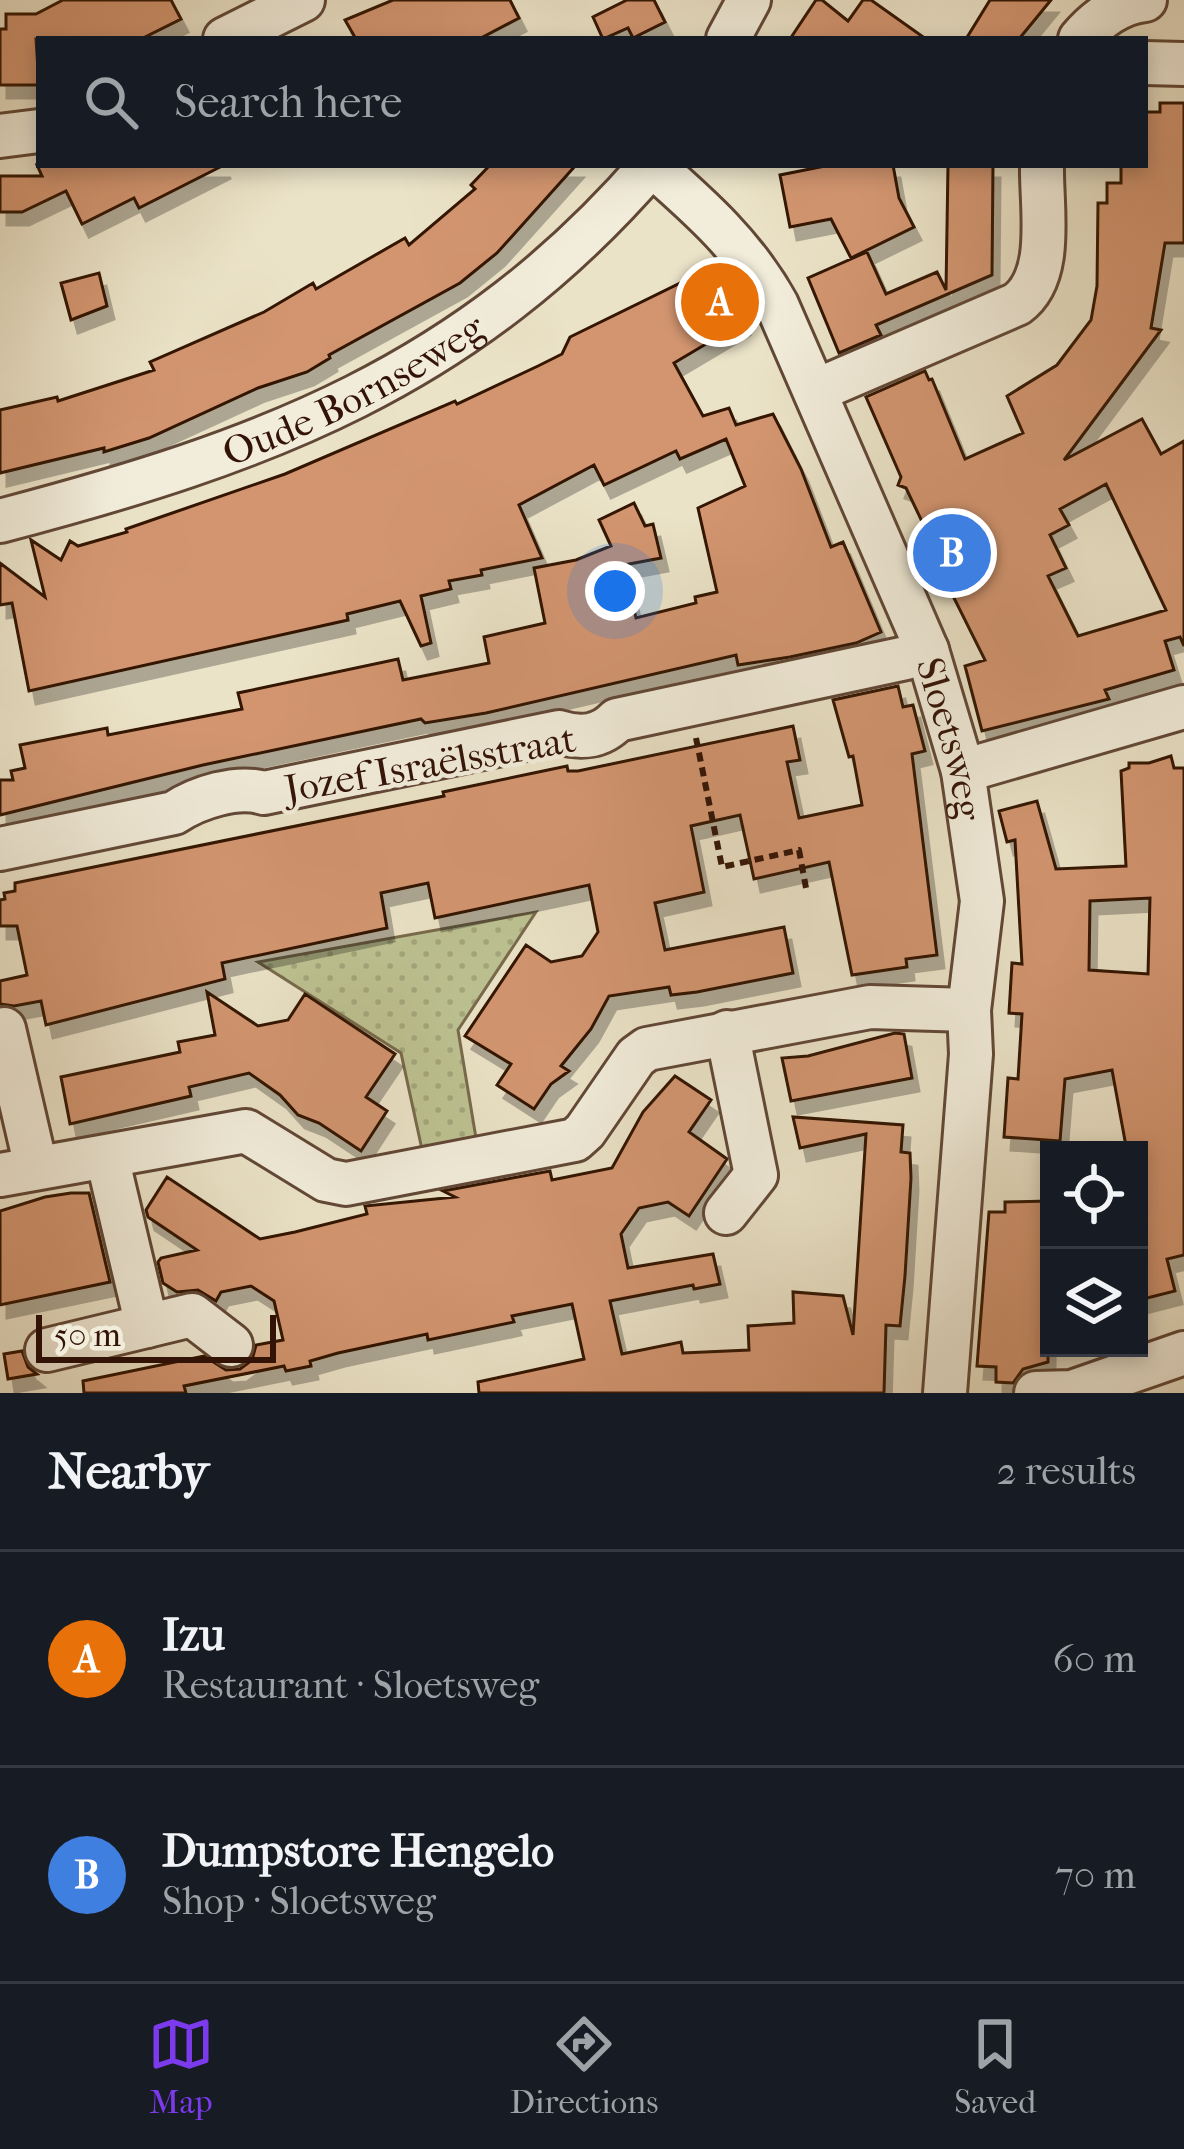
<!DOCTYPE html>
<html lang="en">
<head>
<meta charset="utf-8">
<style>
  :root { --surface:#171b24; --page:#242831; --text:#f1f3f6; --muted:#9ea1a6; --line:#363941; --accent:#7c3aed }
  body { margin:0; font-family:"IM FELL French Canon",serif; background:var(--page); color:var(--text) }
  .controls { position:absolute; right:36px; bottom:36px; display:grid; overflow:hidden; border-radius:0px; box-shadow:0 6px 18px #0003 }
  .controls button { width:108px; height:108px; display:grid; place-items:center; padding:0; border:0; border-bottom:3px solid var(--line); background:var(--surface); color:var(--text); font:60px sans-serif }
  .scale { position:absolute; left:36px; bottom:30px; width:240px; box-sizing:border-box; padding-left:12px; border:6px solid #331306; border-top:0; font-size:33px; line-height:42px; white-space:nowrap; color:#331306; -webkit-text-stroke:9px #f2eddb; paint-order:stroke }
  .you { position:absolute; left:615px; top:591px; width:42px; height:42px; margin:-30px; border:9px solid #fff; border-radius:50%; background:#1a73e8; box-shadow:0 0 0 18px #1a73e833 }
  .badge { display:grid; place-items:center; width:78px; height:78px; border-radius:50%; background:var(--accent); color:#fff; font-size:39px; font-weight:700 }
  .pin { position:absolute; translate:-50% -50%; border:6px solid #fff; box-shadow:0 3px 12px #0006 }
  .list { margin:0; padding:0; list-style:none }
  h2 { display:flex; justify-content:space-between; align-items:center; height:156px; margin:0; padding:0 48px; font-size:51px }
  h2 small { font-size:39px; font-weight:400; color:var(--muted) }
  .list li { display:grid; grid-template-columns:78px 1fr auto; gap:36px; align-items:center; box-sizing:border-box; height:216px; padding:0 48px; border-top:3px solid var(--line) }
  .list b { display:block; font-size:45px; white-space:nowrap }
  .list p { margin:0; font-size:39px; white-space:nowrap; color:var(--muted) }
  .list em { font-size:39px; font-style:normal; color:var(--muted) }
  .icon { flex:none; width:66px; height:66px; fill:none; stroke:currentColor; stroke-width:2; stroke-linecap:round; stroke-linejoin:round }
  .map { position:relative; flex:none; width:1184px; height:1393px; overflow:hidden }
  .search { position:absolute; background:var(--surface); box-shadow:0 6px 18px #0003; left:36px; right:36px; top:36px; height:132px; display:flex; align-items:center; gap:30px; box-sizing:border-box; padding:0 42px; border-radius:0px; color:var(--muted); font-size:45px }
  .sheet { height:588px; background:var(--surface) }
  nav { display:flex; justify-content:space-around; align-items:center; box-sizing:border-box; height:168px; border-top:3px solid var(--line); background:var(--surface); font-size:33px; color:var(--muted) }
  nav a { display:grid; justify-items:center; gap:6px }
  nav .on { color:var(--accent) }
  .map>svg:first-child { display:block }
  .park { fill:url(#park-dots); stroke:#786a4c; stroke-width:3 }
  .building { fill:#d2956f; stroke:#331306; stroke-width:3; fill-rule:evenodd; filter:url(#shadow) }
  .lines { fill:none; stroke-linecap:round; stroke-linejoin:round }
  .minor-casing { stroke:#614736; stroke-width:48 }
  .path { stroke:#331306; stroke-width:6; stroke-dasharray:9 6; stroke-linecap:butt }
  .minor { stroke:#f2eddb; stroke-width:42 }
  .labels { text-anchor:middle; stroke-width:9; stroke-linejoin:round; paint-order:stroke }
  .street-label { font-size:39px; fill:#331306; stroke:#f2eddb }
</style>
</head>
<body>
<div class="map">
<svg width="1184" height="1393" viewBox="0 0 1184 1393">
  <defs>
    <pattern id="park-dots" width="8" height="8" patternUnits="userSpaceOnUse" patternTransform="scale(3)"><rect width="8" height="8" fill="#bdc292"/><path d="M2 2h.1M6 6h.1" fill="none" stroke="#a3a67c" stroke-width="1.8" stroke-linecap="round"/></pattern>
    <filter id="shadow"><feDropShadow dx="7" dy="13" stdDeviation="0" flood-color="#0004"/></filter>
  </defs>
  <rect width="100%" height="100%" fill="#ebe3c8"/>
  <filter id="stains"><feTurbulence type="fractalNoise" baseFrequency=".00167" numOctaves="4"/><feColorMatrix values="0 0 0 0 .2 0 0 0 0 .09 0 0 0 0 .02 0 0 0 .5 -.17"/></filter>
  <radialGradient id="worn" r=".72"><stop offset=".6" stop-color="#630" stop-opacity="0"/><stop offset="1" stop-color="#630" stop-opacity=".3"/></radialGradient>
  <path class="park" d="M536 912 458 1030 477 1144 423 1154 401 1053 258 962Z"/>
  <path class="building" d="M63 0H171L181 19 141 39H36L39 85H0V29H6V14H36Z
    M393 0H510L519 18 479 39H356L345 20Z
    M627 0H654L665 22 633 38 628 28 603 39 593 17Z
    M816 0H822L848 21 863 0H871L926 39H790Z
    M990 0H1051L1019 39H966Z
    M1160 103H1184V243H1165L1151 328 1161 330 1064 460 1142 419 1161 454 1184 441V646L1180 637 1165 641 1174 670 1105 690 1109 699 982 731 965 666 985 660 946 582 950 580 906 488 898 485 901 477 866 397 925 371 929 380 932 379 965 459 1023 433 1007 396 1057 365 1091 320 1097 286 1098 203H1107V183H1121V165H1145V112H1160ZM1106 484 1166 610 1078 636 1048 576 1066 568 1050 535 1069 525 1060 509Z
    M37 165H224L139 208 134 198 82 224 66 191 22 212H0V176H42Z
    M490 165H576L497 253 460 283 329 355 330 358 307 372 258 388 149 438 104 452V448L0 473V410L57 397 58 401 154 370 150 362 264 312 313 283 316 289 405 238 409 245 475 189 471 185Z
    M830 165H893L899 198 914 227 851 258 831 219 790 227 780 175Z
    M948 165H993L992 275 876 325 881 335 839 353 808 278 867 252 886 294 937 272 946 290Z
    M709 269 719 273 743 322 674 363 703 416 729 408 736 425 773 414 801 469 831 547 843 542 881 632 856 643 790 657 738 665 736 655 486 713 425 723 421 719 203 765 0 815V780H13L11 771 25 768 20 745 107 728 108 735 242 709 238 693 398 659 403 680 489 663 484 637 545 623 534 568 576 560 611 546 599 520 634 503 645 526 653 524 661 558 624 565 636 618 696 603 695 597 717 592 698 508 745 486 726 439 680 459 676 451 604 485 594 465 519 505 542 558 481 570 482 575 449 581 451 589 421 596 431 643 421 646 400 601 347 614 348 620 29 691 12 603 0 605V563L45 597 31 540 61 560 70 541 78 546 127 532 126 529 285 474 455 401 457 404 538 366 562 354 570 337Z
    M99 273 107 306 71 320 61 283Z
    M898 686 903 707 913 705 925 751 912 754 937 955 906 959 907 967 852 975 829 862 754 879 740 815 691 826 704 892 655 903 665 950 784 927 793 973 697 992 671 995 669 987 609 996 591 1029 561 1066 569 1071 551 1084 534 1109 497 1085 511 1064 465 1036 526 945 551 962 582 956 598 932 589 885 435 918 428 883 381 893 387 928 222 963 225 979 46 1025 41 1001 14 1006 0 1004V981L27 975 17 926H0V900L5 899 4 893 15 891V883L444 796 443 792 548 770 567 766 568 771H578L793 726 800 760 787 762 799 818 862 805 853 756 849 757 833 700Z
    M1171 756 1174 768H1184V1255L1167 1259 1175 1291 1139 1300V1147L1126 1146 1112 1070 1065 1079 1060 1141 1004 1137 1008 1078 1018 1079 1022 1014 1009 1013 1012 963 1022 964 1015 840 1007 842 999 811 1037 801 1056 869 1126 866 1121 771 1129 768V763H1149ZM1150 898 1148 974 1089 970 1090 901Z
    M207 992 258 1026 288 1020 305 994 395 1054 366 1097 387 1111 361 1151 319 1123 298 1115 280 1095 249 1073 189 1087 191 1096 70 1124 61 1077 180 1052 178 1042 215 1035Z
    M895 1033 904 1034 912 1078 791 1101 782 1058 808 1056Z
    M675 1076 711 1100 689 1132 727 1159 689 1216 668 1202 639 1208 621 1234 628 1268 713 1254 720 1284 694 1289 693 1285 610 1301 622 1354 681 1342 683 1353 749 1350 748 1326 794 1323 793 1292 843 1296 853 1335 866 1134 800 1148 793 1117 903 1125 901 1152 910 1153 911 1178 905 1276 900 1326 886 1325 884 1393H479L478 1382 584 1359 572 1304 512 1316 514 1322 428 1340 427 1334 338 1353 310 1361 311 1366 286 1371 284 1366 184 1386 186 1393H84L83 1381 204 1356 226 1370 240 1369 252 1360 256 1345 283 1340 274 1301 251 1286 221 1292 216 1301 198 1290 177 1292 163 1283 158 1262 161 1258 197 1250 148 1217 146 1210 167 1177 260 1239 295 1232 367 1214 365 1206 455 1197 443 1191 550 1171 552 1180 612 1168 643 1112Z
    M71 1193H89L110 1282 0 1305V1211L45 1197Z
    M1049 1201 1048 1362 1023 1369 1013 1383 996 1382V1367L977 1366 989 1212H1005V1202Z
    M22 1351 28 1367 37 1374 8 1379 4 1354Z"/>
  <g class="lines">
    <defs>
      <g id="minor">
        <path d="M225 39 303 0"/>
        <path d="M728 39 749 0"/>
        <path d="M1080 39C1096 20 1120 2 1145 0"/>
        <path d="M1145 63 1184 64"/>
        <path d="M0 136 39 131"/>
        <path id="s1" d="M652 165C701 208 745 247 777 305L927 650 963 771 982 901 969 1010 971 1054 945 1393"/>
        <path d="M815 391 1017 304C1055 276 1041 208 1042 165"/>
        <path id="s2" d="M0 521C263 452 468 377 651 165"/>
        <path d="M963 771 1184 707"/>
        <path d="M0 849 174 813C198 797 237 785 264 793L559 732C581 739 601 737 617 720L906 658 927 650"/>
        <path d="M4 1029 36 1167"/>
        <path d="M107 1157 147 1326"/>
        <path d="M0 1175 246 1131 326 1180 346 1184 575 1140 585 1131 636 1057 647 1049 870 1007 969 1010"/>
        <path d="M726 1213 756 1175 727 1032"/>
        <path d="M47 1350 192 1315 231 1345"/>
        <path d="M1036 1393 1072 1392 1184 1353"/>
      </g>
    </defs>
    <use href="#minor" class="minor-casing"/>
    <path class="path" d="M696 738 722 867 799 850 806 888"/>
    <use href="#minor" class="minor"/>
  </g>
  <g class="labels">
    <g class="street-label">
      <text dy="14" stroke="none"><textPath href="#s2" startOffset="378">Oude Bornseweg</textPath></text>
      <text dy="14" stroke="none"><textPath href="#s1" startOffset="657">Sloetsweg</textPath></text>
      <text transform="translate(430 763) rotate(-10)" y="14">Jozef Israëlsstraat</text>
    </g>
  </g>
  <rect width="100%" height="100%" filter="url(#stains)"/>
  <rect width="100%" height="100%" fill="url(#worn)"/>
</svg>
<div class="controls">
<button><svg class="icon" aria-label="locate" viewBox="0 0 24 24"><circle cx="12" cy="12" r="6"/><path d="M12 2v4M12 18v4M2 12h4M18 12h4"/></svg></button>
<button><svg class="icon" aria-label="layers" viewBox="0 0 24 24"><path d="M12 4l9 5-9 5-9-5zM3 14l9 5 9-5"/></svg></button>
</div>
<div class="scale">50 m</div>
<div class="you"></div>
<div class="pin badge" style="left:720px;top:302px;background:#e8710a">A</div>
<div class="pin badge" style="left:952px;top:553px;background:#3f7fe0">B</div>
<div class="search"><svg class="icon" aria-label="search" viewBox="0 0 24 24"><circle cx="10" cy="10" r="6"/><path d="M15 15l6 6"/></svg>Search here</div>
</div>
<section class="sheet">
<h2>Nearby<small>2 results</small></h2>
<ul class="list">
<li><span class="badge" style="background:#e8710a">A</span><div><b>Izu</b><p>Restaurant · Sloetsweg</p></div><em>60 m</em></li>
<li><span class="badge" style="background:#3f7fe0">B</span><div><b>Dumpstore Hengelo</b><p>Shop · Sloetsweg</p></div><em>70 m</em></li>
</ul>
</section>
<nav>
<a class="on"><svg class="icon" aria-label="map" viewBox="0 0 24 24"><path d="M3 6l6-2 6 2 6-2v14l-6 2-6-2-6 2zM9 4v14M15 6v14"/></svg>Map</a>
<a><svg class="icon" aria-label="directions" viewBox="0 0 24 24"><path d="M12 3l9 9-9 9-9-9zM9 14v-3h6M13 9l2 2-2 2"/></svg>Directions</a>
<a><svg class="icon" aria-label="saved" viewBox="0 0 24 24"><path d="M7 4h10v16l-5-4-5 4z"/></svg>Saved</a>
</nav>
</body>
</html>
